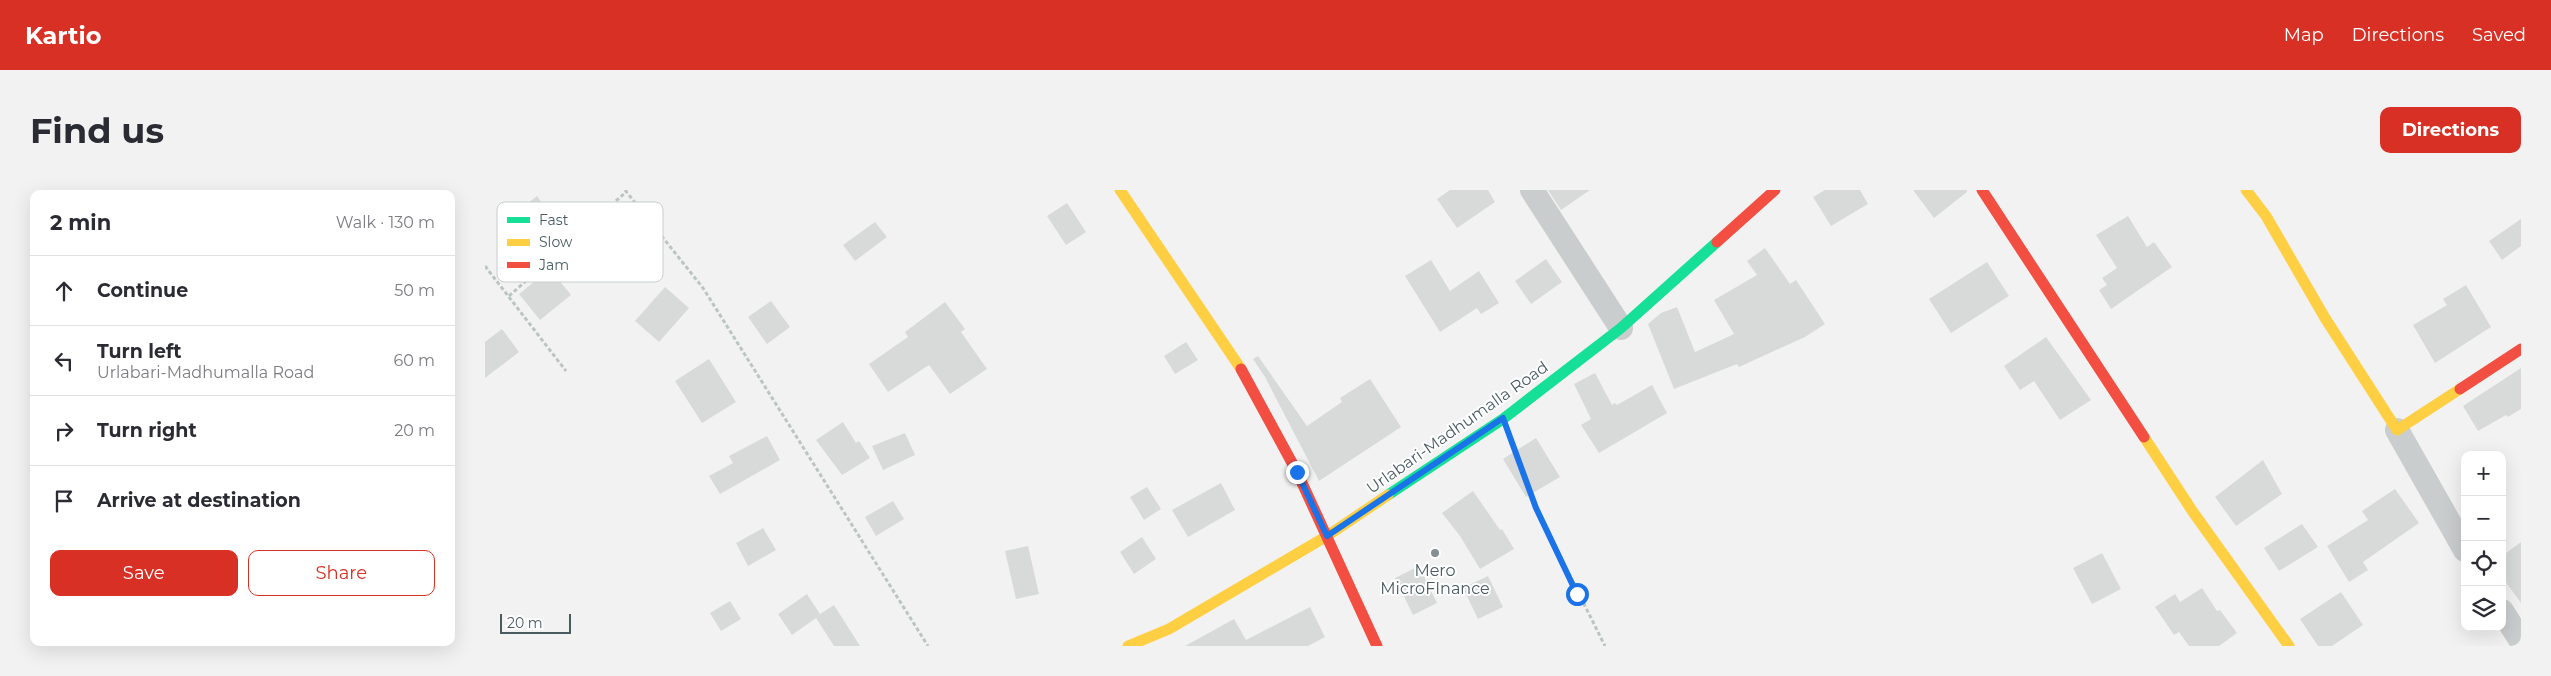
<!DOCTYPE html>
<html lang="en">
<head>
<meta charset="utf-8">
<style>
  :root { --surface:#fff; --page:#f2f2f3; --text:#2b2b33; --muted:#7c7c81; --line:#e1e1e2; --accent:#d93025 }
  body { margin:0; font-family:Montserrat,sans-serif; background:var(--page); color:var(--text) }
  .controls { position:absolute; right:15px; bottom:15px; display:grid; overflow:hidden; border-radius:10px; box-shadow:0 5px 20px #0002 }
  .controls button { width:45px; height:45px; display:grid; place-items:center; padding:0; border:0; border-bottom:1px solid var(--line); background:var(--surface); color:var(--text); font:25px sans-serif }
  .scale { position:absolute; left:15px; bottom:12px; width:71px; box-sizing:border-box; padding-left:5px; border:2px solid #495b5f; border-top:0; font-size:14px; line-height:18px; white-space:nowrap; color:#495b5f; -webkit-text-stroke:4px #fff; paint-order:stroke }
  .stop { position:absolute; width:15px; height:15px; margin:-11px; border:4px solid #1a73e8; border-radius:50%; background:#fff }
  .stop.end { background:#1a73e8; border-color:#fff; box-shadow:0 1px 5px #0008 }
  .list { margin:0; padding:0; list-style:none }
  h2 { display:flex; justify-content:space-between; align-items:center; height:65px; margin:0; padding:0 20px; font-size:21px }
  h2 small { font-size:16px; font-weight:400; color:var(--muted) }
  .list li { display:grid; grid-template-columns:32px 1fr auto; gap:15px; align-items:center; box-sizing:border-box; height:70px; padding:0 20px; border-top:1px solid var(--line) }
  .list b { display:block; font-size:19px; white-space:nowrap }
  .list p { margin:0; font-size:16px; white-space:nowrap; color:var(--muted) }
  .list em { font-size:16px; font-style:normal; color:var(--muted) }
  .actions { display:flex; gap:10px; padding:15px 20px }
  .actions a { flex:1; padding:11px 0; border:1px solid var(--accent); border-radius:10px; text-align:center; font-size:18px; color:var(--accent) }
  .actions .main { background:var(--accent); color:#fff }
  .icon { flex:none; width:28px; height:28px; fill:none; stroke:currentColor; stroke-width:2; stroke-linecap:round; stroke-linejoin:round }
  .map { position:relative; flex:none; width:2036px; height:456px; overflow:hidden; border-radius:10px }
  header { display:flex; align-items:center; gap:30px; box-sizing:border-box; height:70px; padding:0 25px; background:var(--accent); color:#fff }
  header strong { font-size:24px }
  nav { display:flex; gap:28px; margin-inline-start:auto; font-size:18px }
  .intro { display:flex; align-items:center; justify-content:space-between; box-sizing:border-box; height:120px; padding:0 30px }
  h1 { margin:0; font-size:35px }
  .button { padding:12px 22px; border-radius:10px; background:var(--accent); color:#fff; font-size:18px; font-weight:700 }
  main { display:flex; gap:30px; padding:0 30px }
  aside { flex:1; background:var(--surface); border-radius:10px; box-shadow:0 5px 20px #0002 }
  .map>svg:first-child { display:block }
  .building { fill:#d8dada }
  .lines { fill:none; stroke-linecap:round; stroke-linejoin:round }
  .path { stroke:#bac6bf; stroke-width:3; stroke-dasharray:4 2.5; stroke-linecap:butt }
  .street { stroke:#c9cdce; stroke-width:24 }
  .fast { stroke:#16e098; stroke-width:11 }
  .slow { stroke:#ffcf43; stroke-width:11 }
  .jam { stroke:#f24e42; stroke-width:11 }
  .route { stroke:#1a73e8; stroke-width:6 }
  .poi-dot { fill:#849092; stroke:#fff; stroke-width:2 }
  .labels { text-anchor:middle; stroke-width:4; stroke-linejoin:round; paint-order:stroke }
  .street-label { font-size:16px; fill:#495b5f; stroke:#fff }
  .poi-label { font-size:16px; fill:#495b5f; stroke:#fff }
  .key { fill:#fff; stroke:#c8cecf; stroke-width:1 }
  .key-label { font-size:14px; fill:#495b5f }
</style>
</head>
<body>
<header>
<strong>Kartio</strong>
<nav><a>Map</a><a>Directions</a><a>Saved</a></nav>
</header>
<div class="intro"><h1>Find us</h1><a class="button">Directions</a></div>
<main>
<aside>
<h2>2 min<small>Walk · 130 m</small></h2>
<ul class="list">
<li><svg class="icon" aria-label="ahead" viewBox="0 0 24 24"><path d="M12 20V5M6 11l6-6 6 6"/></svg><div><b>Continue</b></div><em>50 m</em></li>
<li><svg class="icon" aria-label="left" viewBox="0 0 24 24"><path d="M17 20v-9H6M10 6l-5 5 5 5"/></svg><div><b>Turn left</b><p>Urlabari-Madhumalla Road</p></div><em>60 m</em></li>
<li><svg class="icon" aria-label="right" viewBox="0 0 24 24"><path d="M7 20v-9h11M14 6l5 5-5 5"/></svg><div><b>Turn right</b></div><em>20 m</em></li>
<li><svg class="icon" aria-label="arrive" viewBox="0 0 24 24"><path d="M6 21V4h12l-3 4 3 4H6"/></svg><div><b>Arrive at destination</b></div></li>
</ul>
<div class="actions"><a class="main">Save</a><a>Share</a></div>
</aside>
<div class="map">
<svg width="2036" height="456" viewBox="0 0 2036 456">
  <rect width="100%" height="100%" fill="#f2f2f2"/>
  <path class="building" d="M965 0H1003L1010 12 972 38 952 9Z
    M1063 0H1105L1076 20Z
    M1340 0H1375L1383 14 1346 36 1328 7Z
    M1428 0H1482V2L1449 28Z
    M52 6 69 29 48 46 30 23Z
    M582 13 601 42 581 55 562 26Z
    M1643 26 1662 57 1669 52 1687 77 1626 119 1614 100 1622 95 1617 88 1632 78 1611 45Z
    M2036 29V56L2017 70 2004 51Z
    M390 32 402 47 370 71 358 55Z
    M1280 58 1305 94 1311 90 1340 134 1320 147 1254 177 1252 174 1189 199 1163 134 1176 123 1192 117 1210 162 1249 144 1229 110 1272 85 1262 71Z
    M1061 69 1077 92 1046 114 1030 91Z
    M946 70 965 101 994 81 1014 113 996 124 992 118 955 142 920 86Z
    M1502 72 1524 106 1466 143 1444 109Z
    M65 79 86 105 55 130 34 104Z
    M1981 95 2006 137 1950 173 1928 135 1962 115 1958 109Z
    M180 97 204 118 174 152 150 131Z
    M286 111 305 137 282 154 263 127Z
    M460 112 480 139 476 142 502 179 465 204 444 175 403 202 384 174 423 147 420 142Z
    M17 139 34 162 0 188V152Z
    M1561 147 1606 210 1575 230 1549 191 1535 200 1519 176Z
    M701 152 713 170 690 184 679 166Z
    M773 166 822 236 857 212 855 208 885 189 916 237 834 291 780 187 768 169Z
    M224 169 251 212 217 233 190 191Z
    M2036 178V219L2023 227 2021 225 1993 241 1978 216Z
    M1110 183 1127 215 1130 213 1132 215 1167 195 1182 223 1114 263 1096 235 1106 229 1089 194Z
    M358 232 371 253 374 251 385 268 357 285 331 250Z
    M420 243 430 265 398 280 387 256Z
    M282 246 295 270 235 304 224 286 248 273 244 266Z
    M1051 248 1075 287 1041 307 1018 269Z
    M1778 270 1797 304 1751 336 1730 307Z
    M736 293 750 320 703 347 687 320Z
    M662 297 676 319 659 330 645 307Z
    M1910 299 1934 333 1878 372 1883 380 1864 392 1842 356 1883 330 1877 321Z
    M988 301 1015 340 1017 339 1029 359 995 379 975 346 957 323Z
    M408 311 419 329 391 346 380 327Z
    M1817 334 1833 357 1794 381 1779 358Z
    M278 338 291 360 263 376 251 353Z
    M657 347 671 369 649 384 635 362Z
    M2036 352V413L2017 387V366Z
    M543 356 554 404 531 409 520 361Z
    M1617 363 1636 399 1607 414 1588 378Z
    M934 376 952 413 928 425 910 388Z
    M1003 386 1018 417 993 429 978 398Z
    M1717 398 1732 421 1735 420 1752 443 1734 456H1704L1694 442 1689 445 1670 417 1690 404 1695 412Z
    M1856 402 1878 435 1847 456H1833L1815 429Z
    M322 404 335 424 349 415 375 456H349L331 428 307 445 293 424Z
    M245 411 256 429 236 441 225 423Z
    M825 417 840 447 823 456H700L749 429 761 450Z"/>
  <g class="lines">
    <path class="path" d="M140 0 218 98 443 456
      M0 76 81 181
      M24 106 141 2
      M1027 253 1051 318 1120 456"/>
    <path class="street" d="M1047 0 1136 138
      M1912 240 1980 360
      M2017 421 2036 451"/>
    <path class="fast" d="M903 305 1018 229 1136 138 1232 52"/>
    <path class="slow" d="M635 0 756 179
      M1761 0 1781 26 1840 128 1912 240 1975 199
      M1659 247 1708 322 1804 456
      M643 456 684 439 842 346 903 305"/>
    <path class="jam" d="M1497 0 1659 247
      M1232 52 1290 0
      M756 179 812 282 892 456
      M1975 199 2036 159"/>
  </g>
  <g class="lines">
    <path class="route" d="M812 282 842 346 1018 228 1051 318 1092 404"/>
  </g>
  <circle class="poi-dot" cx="950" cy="363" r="5"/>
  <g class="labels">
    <g class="street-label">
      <text transform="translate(972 237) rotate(-35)" y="6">Urlabari-Madhumalla Road</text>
    </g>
    <g class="poi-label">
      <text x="950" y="386">Mero<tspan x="950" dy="18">MicroFInance</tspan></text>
    </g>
  </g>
  <rect x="12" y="12" width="166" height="80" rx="8" class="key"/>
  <rect x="22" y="27" width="23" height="6" fill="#16e098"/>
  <rect x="22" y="49" width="23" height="7" fill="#ffcf43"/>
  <rect x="22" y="72" width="23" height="6" fill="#f24e42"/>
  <g class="key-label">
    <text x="54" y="35">Fast</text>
    <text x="54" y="57">Slow</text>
    <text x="54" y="80">Jam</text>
  </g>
</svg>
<div class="controls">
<button>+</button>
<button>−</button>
<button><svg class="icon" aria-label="locate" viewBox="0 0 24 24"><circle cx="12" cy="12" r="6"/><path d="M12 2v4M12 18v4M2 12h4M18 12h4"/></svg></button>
<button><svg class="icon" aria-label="layers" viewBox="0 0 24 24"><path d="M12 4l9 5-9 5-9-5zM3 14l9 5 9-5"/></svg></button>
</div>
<div class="scale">20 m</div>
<div class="stop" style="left:1092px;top:404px"></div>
<div class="stop end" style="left:812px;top:282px"></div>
</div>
</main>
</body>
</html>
